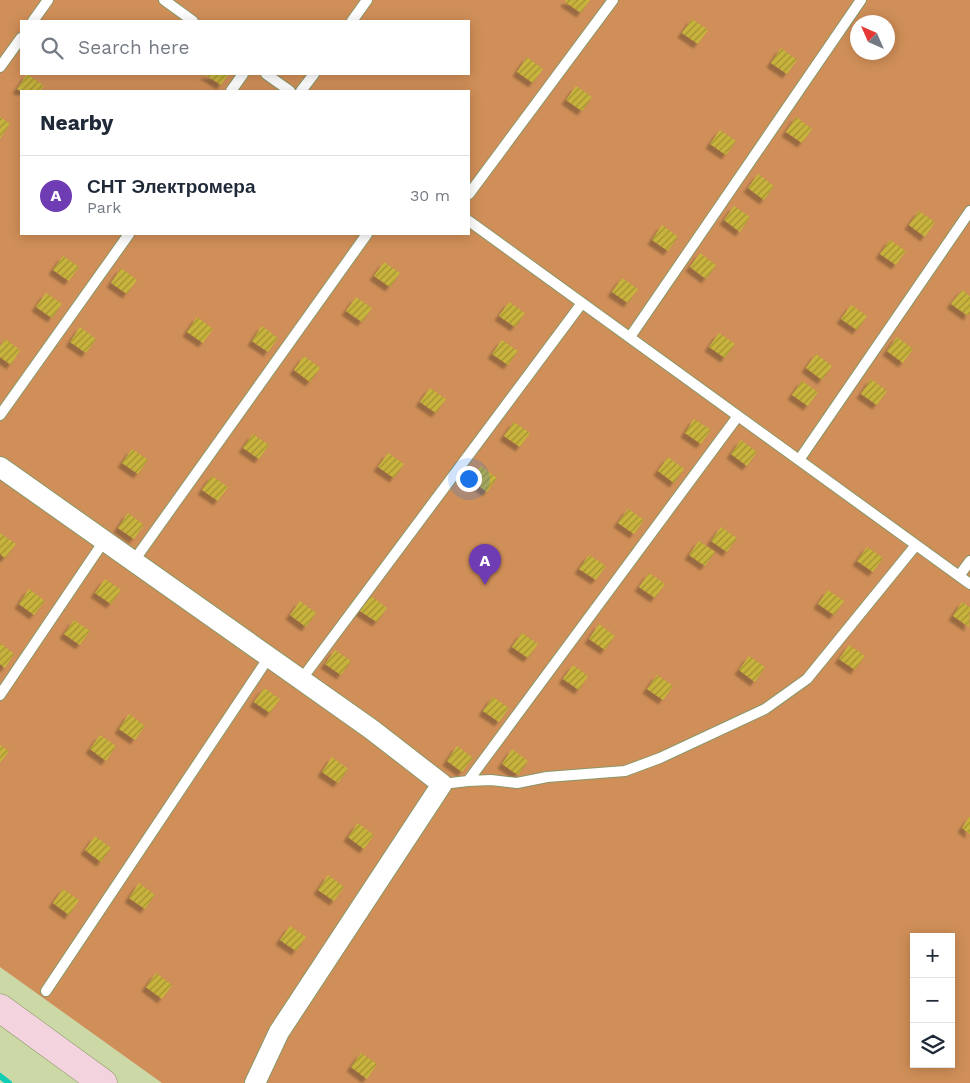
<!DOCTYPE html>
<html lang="en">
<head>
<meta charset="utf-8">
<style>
  :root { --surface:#fff; --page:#f2f2f3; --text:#1f2937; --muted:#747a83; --line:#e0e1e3; --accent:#6f3cb3 }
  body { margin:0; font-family:"Work Sans",sans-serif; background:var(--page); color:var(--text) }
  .controls { position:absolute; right:15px; bottom:15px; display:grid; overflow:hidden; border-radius:0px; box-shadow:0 2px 12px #0003 }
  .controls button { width:45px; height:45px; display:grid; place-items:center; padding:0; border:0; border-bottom:1px solid var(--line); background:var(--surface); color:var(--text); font:25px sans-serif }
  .compass { position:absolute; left:850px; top:15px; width:45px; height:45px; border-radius:50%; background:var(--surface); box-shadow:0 2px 12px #0003; rotate:315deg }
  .you { position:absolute; left:468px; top:478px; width:18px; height:18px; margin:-12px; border:4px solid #fff; border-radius:50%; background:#1a73e8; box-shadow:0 0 0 8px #1a73e833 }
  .badge { display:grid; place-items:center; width:32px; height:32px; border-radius:50%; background:var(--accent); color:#fff; font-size:16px; font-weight:700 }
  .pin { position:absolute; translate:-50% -41px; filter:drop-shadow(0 1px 2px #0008) }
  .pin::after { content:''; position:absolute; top:26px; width:18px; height:15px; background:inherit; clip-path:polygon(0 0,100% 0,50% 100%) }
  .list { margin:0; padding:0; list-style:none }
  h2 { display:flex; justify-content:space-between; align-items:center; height:65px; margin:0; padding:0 20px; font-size:21px }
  h2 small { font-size:16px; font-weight:400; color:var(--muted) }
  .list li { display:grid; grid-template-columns:32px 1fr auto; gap:15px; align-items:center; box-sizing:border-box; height:80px; padding:0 20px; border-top:1px solid var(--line) }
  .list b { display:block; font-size:19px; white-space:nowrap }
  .list p { margin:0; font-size:16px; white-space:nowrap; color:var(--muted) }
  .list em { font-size:16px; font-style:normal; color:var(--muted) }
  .icon { flex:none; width:28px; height:28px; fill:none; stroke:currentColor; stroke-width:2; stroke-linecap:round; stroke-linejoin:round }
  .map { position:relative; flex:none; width:970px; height:1083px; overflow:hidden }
  .search { position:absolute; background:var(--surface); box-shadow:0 2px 12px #0003; left:20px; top:20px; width:450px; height:55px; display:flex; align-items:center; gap:12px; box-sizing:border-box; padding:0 18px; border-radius:0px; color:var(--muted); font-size:19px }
  .panel { position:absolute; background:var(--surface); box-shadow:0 2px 12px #0003; left:20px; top:90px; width:450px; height:145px; border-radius:0px }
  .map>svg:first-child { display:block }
  .green { fill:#d08f58; fill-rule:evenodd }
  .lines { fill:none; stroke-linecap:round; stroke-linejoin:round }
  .stream { stroke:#11cdb4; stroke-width:6 }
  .building { fill:url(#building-hatch); filter:url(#shadow) }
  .lane-casing { stroke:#8b9667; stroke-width:12 }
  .street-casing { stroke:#8b9667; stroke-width:22 }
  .secondary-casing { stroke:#8b9667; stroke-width:29 }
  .lane { stroke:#fff; stroke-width:10 }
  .street { stroke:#fff; stroke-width:20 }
  .secondary { stroke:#f3d3de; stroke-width:28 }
</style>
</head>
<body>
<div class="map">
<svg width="970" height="1083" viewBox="0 0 970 1083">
  <defs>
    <pattern id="building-hatch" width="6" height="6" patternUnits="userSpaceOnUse" patternTransform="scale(1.25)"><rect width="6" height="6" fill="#c7b33c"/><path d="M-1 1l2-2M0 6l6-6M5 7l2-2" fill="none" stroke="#a39332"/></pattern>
    <filter id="shadow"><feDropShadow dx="-4.5" dy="4.5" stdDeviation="1" flood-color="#0004"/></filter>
  </defs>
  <rect width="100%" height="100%" fill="#ccd9a7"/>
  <path class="green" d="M0 0H970V1083H162L0 967ZM21 21H469V74H21ZM858 22H888V52H858ZM21 91H469V234H21ZM914 937H951V1064H914Z"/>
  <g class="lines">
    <path class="stream" d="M0 1076 9 1083"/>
  </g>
  <path class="building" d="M566 0H590L581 13 565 2Z
    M692 19 708 30 698 44 682 33Z
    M781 48 797 60 787 74 771 63Z
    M527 57 543 69 533 83 517 72Z
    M27 74 44 86 40 91H21L17 89Z
    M204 74H229L221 85Z
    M576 86 592 97 582 111 566 100Z
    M0 117 10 124 0 139Z
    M796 117 812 129 802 143 786 132Z
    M720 130 736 141 726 155 710 144Z
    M758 174 774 186 764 200 748 188Z
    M734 206 750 217 740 232 724 220Z
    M919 211 935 222 925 237 909 225Z
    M662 225 678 237 668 251 652 240Z
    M890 240 906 251 896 265 880 254Z
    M700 253 716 265 706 279 690 267Z
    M63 256 79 267 69 281 53 270Z
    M384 262 400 273 390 287 374 276Z
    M121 268 137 280 127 294 111 283Z
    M622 278 638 289 628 303 612 292Z
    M962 290 970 296V312L968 316 951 304Z
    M46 293 62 304 52 318 36 307Z
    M356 297 372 308 362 322 346 311Z
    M509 302 525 313 515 327 499 316Z
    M851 305 867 316 857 330 841 319Z
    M197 317 213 329 203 343 187 332Z
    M262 326 278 338 268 352 252 341Z
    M80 327 96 339 86 353 70 342Z
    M719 333 735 344 725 358 709 347Z
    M897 337 913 349 903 363 887 351Z
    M5 339 20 350 11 365 0 357V346Z
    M502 340 518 351 508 365 492 354Z
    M816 354 832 366 822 380 806 368Z
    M304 356 320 368 310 382 294 370Z
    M871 379 887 391 877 405 861 394Z
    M802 381 818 392 808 406 792 395Z
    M430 388 446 399 436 413 420 402Z
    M694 419 711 430 701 444 685 433Z
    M514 422 530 433 520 447 504 436Z
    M253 434 269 445 259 459 243 448Z
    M741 440 757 452 747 466 731 454Z
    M132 449 148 460 138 474 122 463Z
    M388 453 404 464 394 478 378 467Z
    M668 457 684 469 674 483 658 471Z
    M481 466 497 478 487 492 471 480Z
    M212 476 228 487 218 501 202 490Z
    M628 509 644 520 634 534 618 523Z
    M128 513 144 525 134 539 118 528Z
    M721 527 737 538 727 552 711 541Z
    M0 533 16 544 5 558 0 554Z
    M699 541 715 552 705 566 689 555Z
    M867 547 883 558 873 572 857 561Z
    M589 555 606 566 596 580 579 569Z
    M649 573 665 584 655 598 639 587Z
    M105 579 121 590 111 604 95 593Z
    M29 589 45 601 34 615 19 604Z
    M828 590 844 601 834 615 818 604Z
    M371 596 387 608 377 622 360 611Z
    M300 601 316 613 306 627 290 615Z
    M962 602 970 607 969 627 953 616Z
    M74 620 90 631 80 645 64 634Z
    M599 624 615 636 605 650 589 639Z
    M522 633 538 644 528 658 512 647Z
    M0 643 14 654 5 668 0 664Z
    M849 645 865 656 855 670 839 659Z
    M335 650 351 661 341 675 325 664Z
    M749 656 765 667 755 682 739 670Z
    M573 665 588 676 579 690 563 679Z
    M657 675 673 686 663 700 647 689Z
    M264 688 280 699 270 713 254 702Z
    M493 697 509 708 499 722 483 711Z
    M129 714 145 726 135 740 119 729Z
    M100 735 116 746 106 761 90 749Z
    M0 745 9 751 0 763Z
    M457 746 473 758 462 772 447 761Z
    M512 749 528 761 518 775 502 764Z
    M332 757 348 769 338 783 322 772Z
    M970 816V834L962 828Z
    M358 823 374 835 364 849 348 837Z
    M95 836 111 848 101 862 85 850Z
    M328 875 344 887 334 901 318 890Z
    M139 883 155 895 145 909 129 898Z
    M63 889 79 900 69 915 53 903Z
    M290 926 306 937 296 951 280 940Z
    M156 973 172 985 162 999 146 987Z
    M361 1053 377 1064 367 1079 351 1067Z"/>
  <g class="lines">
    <defs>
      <path id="lane" d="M164 0 193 21
        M33 21 48 0
        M352 21 367 0
        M0 67 21 38
        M266 74 290 91
        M231 91 243 74
        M301 91 314 74
        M469 194 613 0
        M469 221 970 584
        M630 337 861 0
        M0 415 129 234
        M799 460 970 211
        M133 562 367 234
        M959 576 970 561
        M301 680 582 303
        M0 695 104 541
        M468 781 491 780 517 783 547 777 625 771 660 758 765 709 807 679 916 545
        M442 784 468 781 738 416
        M46 991 269 657"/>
      <path id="street" d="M0 467 371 729 442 784 279 1032 255 1083"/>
      <path id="secondary" d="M0 1008 103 1083"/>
    </defs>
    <use href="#lane" class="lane-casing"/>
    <use href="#street" class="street-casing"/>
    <use href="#secondary" class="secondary-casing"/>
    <use href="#lane" class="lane"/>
    <use href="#street" class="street"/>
    <use href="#secondary" class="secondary"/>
  </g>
</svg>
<div class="controls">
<button>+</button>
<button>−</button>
<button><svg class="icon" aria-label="layers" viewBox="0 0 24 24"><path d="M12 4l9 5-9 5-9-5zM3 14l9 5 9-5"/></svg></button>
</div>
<svg class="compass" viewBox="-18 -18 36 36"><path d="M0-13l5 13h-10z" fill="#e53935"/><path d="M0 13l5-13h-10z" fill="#747a83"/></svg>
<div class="you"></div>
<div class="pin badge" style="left:485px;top:585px">A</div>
<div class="search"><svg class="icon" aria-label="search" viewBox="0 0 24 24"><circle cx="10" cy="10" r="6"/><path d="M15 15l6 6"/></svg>Search here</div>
<section class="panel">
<h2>Nearby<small></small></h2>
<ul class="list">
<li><span class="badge">A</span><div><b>СНТ Электромера</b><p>Park</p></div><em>30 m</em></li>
</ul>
</section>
</div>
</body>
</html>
